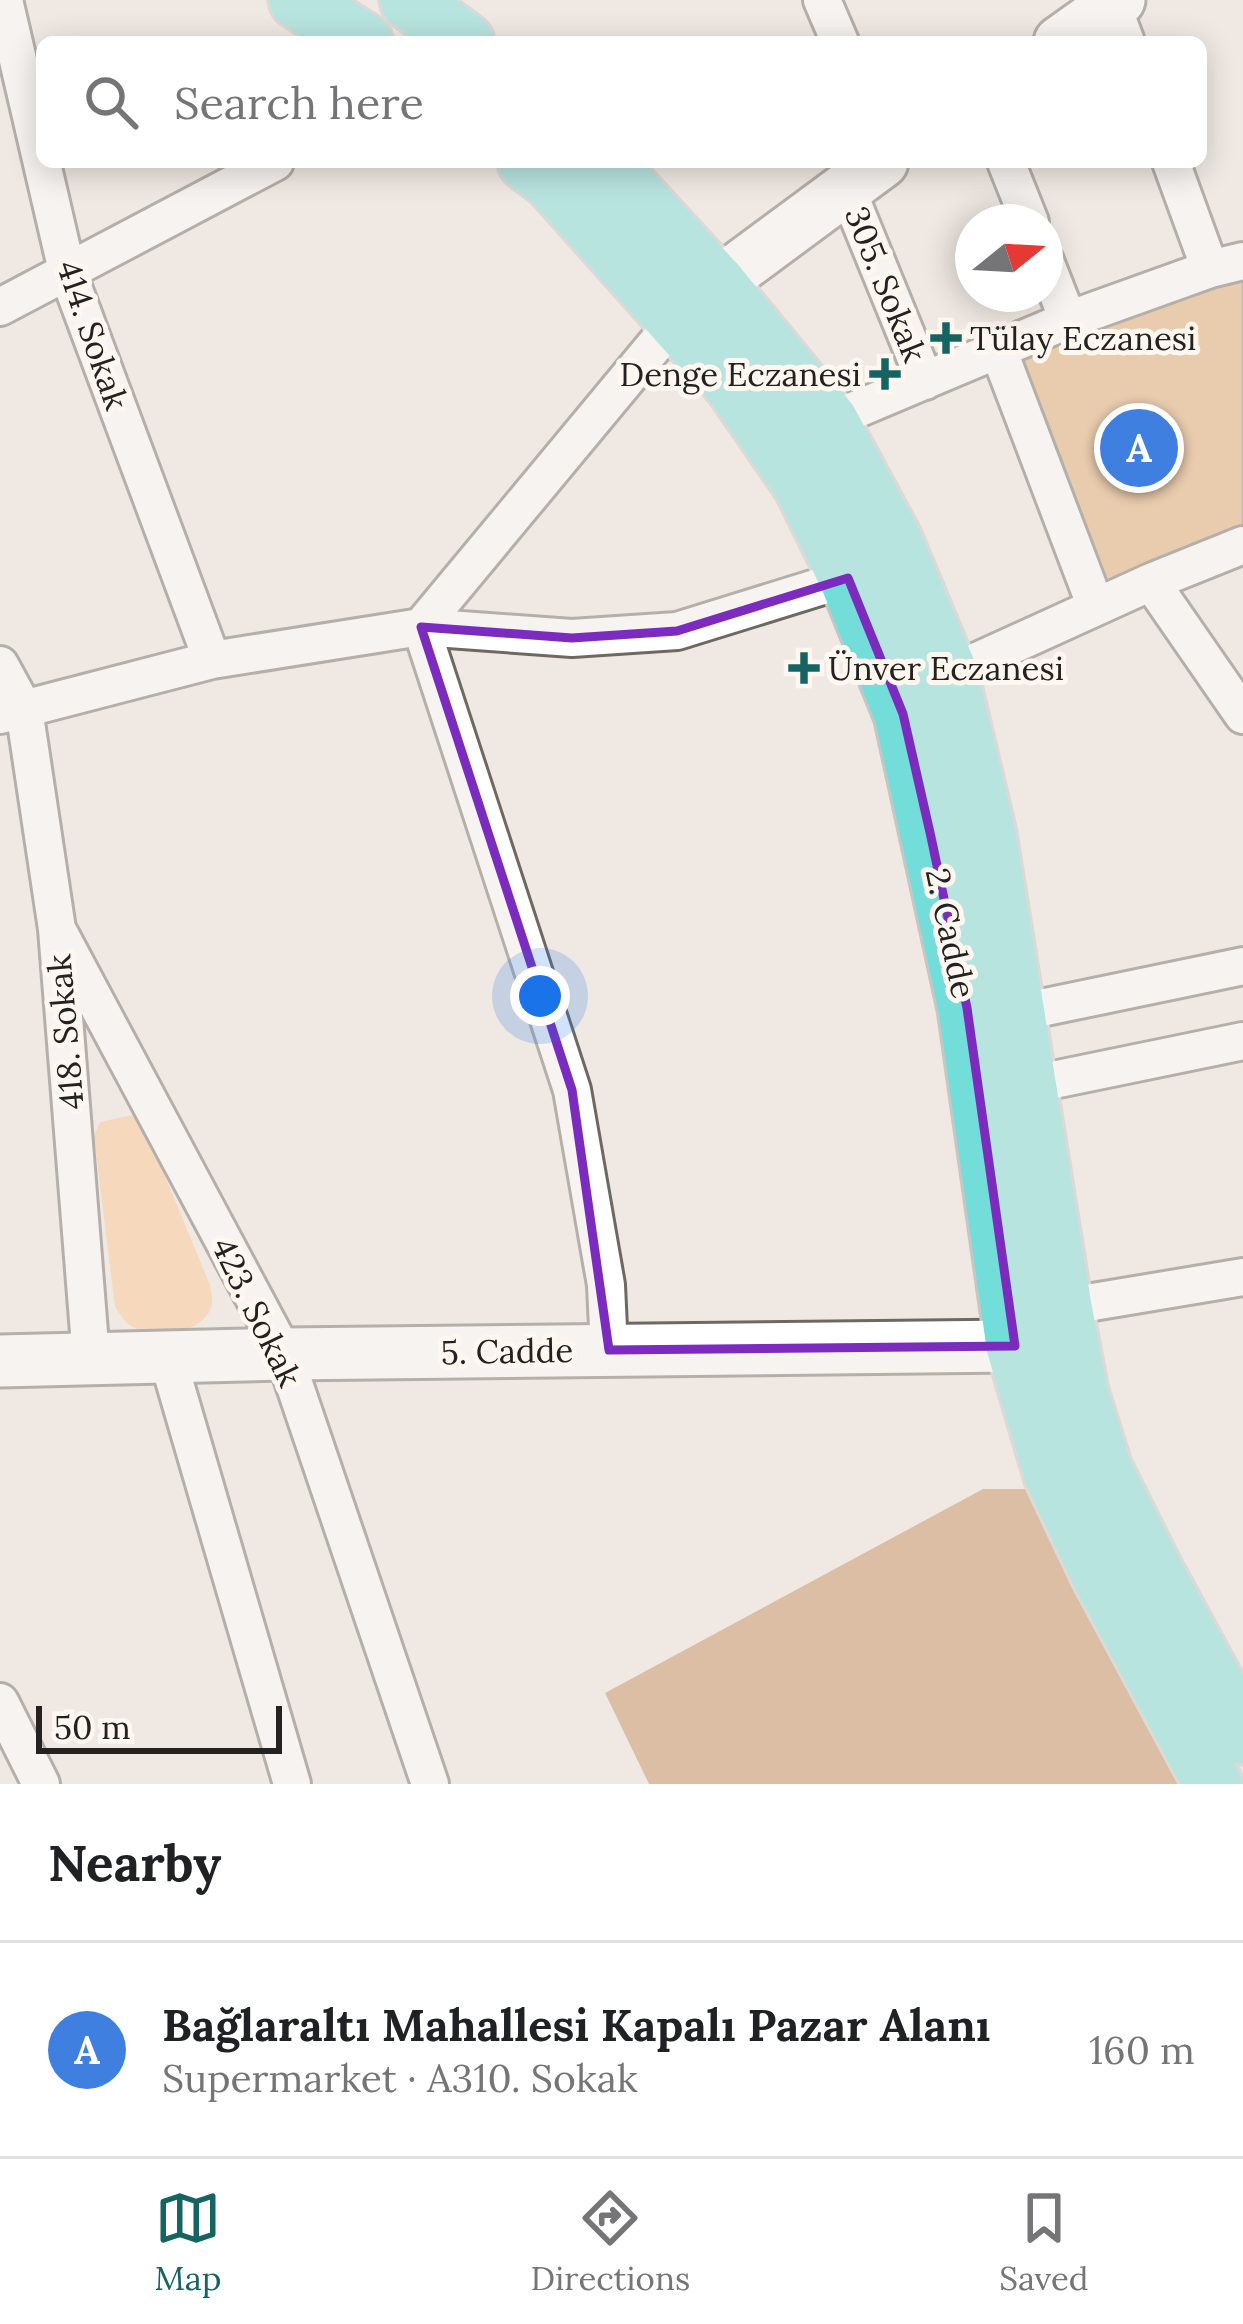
<!DOCTYPE html>
<html lang="en">
<head>
<meta charset="utf-8">
<style>
  :root { --surface:#fff; --page:#f2f2f2; --text:#202124; --muted:#757577; --line:#e0e0e0; --accent:#166462 }
  body { margin:0; font-family:Lora,serif; background:var(--page); color:var(--text) }
  .compass { position:absolute; left:955px; top:204px; width:108px; height:108px; border-radius:50%; background:var(--surface); box-shadow:0 6px 30px #0003; rotate:72deg }
  .scale { position:absolute; left:36px; bottom:30px; width:246px; box-sizing:border-box; padding-left:12px; border:6px solid #242220; border-top:0; font-size:33px; line-height:42px; white-space:nowrap; color:#242220; -webkit-text-stroke:9px #fdf7f0; paint-order:stroke }
  .you { position:absolute; left:540px; top:996px; width:42px; height:42px; margin:-30px; border:9px solid #fff; border-radius:50%; background:#1a73e8; box-shadow:0 0 0 18px #1a73e833 }
  .badge { display:grid; place-items:center; width:78px; height:78px; border-radius:50%; background:var(--accent); color:#fff; font-size:39px; font-weight:700 }
  .pin { position:absolute; translate:-50% -50%; border:6px solid #fff; box-shadow:0 3px 12px #0006 }
  .list { margin:0; padding:0; list-style:none }
  h2 { display:flex; justify-content:space-between; align-items:center; height:156px; margin:0; padding:0 48px; font-size:51px }
  h2 small { font-size:39px; font-weight:400; color:var(--muted) }
  .list li { display:grid; grid-template-columns:78px 1fr auto; gap:36px; align-items:center; box-sizing:border-box; height:216px; padding:0 48px; border-top:3px solid var(--line) }
  .list b { display:block; font-size:45px; white-space:nowrap }
  .list p { margin:0; font-size:39px; white-space:nowrap; color:var(--muted) }
  .list em { font-size:39px; font-style:normal; color:var(--muted) }
  .icon { flex:none; width:66px; height:66px; fill:none; stroke:currentColor; stroke-width:2; stroke-linecap:round; stroke-linejoin:round }
  .map { position:relative; flex:none; width:1243px; height:1784px; overflow:hidden }
  .search { position:absolute; background:var(--surface); box-shadow:0 6px 30px #0003; left:36px; right:36px; top:36px; height:132px; display:flex; align-items:center; gap:30px; box-sizing:border-box; padding:0 42px; border-radius:18px; color:var(--muted); font-size:45px }
  .sheet { height:372px; background:var(--surface) }
  nav { display:flex; justify-content:space-around; align-items:center; box-sizing:border-box; height:168px; border-top:3px solid var(--line); background:var(--surface); font-size:33px; color:var(--muted) }
  nav a { display:grid; justify-items:center; gap:6px }
  nav .on { color:var(--accent) }
  .map>svg:first-child { display:block }
  .green { fill:#fcc38c }
  .water { fill:#c28b54 }
  .building { fill:#dfa66e; stroke:#8f8984; stroke-width:3; filter:url(#shadow) }
  .lines { fill:none; stroke-linecap:round; stroke-linejoin:round }
  .minor-casing { stroke:#6e6863; stroke-width:42 }
  .secondary-casing { stroke:#6e6863; stroke-width:57 }
  .primary-casing { stroke:#c6c6c5; stroke-width:63 }
  .minor { stroke:#fff; stroke-width:36 }
  .secondary { stroke:#fff; stroke-width:51 }
  .primary { stroke:#73ddda; stroke-width:57 }
  .marked { fill:none; stroke:#7b2cbf; stroke-width:9; stroke-linejoin:round }
  .poi-dot { fill:#166462; stroke:#fdf7f0; stroke-width:4.5 }
  .labels { text-anchor:middle; stroke-width:10; stroke-linejoin:round; paint-order:stroke }
  .street-label { font-size:33px; fill:#242220; stroke:#fdf7f0 }
  .poi-label { font-size:33px; fill:#242220; stroke:#fdf7f0; text-anchor:start }
</style>
</head>
<body>
<div class="map">
<svg width="1243" height="1784" viewBox="0 0 1243 1784">
  <defs>
    <filter id="shadow"><feDropShadow dx="10" dy="10" stdDeviation="0" flood-color="#0004"/></filter>
  </defs>
  <rect width="100%" height="100%" fill="#f0e9e3"/>
  <path class="green" d="M132 1115 143 1123 210 1285C211 1292 213 1299 212 1305 204 1334 157 1339 135 1328 126 1325 121 1315 115 1307L94 1136 100 1122Z"/>
  <path class="water" d="M983 1489H1060L1220 1784H649L605 1693Z"/>
  <path class="building" d="M1243 267V547L1096 607 998 349Z
    M1243 267V547L1096 607 998 349Z"/>
  <g class="lines">
    <defs>
      <path id="minor" d="M4 0 67 271 212 660
        M822 0 840 42
        M1112 5 1126 42
        M1006 162 1030 222
        M1171 162 1210 269
        M846 187 925 381
        M1045 261 1068 320
        M0 307 275 162
        M998 349 1096 607
        M829 421 1068 320 1210 269 1243 261
        M1151 582 1243 715
        M0 665 24 709 57 929 91 1358
        M949 674 1151 582 1243 545
        M0 715 212 660 421 627 572 638 677 631 848 578
        M57 929 284 1354 430 1784
        M1017 1013 1243 966
        M1029 1085 1243 1041
        M1063 1307 1243 1277
        M609 1350 606 1285 572 1090 421 627 675 321
        M167 1356 292 1784
        M0 1702 41 1784"/>
      <path id="secondary" d="M1060 42 1119 0
        M689 309 717 284 882 162
        M0 1361 284 1354 1015 1346"/>
      <path id="primary" d="M298 0 364 42
        M409 0 465 42
        M527 162 552 181 733 384 802 484 848 578 903 714 967 1008 1015 1346 1053 1475 1100 1574 1213 1784
        M605 162 717 284 829 421 893 540 949 674 987 834 1063 1307 1079 1392 1103 1469 1153 1569 1243 1735"/>
    </defs>
    <use href="#minor" class="minor-casing"/>
    <use href="#secondary" class="secondary-casing"/>
    <use href="#primary" class="primary-casing"/>
    <use href="#minor" class="minor"/>
    <use href="#secondary" class="secondary"/>
    <use href="#primary" class="primary"/>
  </g>
  <path d="M0 0H1243V1784H0ZM848 578 903 714 931 837 967 1008 1015 1346 609 1350 572 1090 421 627 572 638 677 631Z" fill="#f0e9e3" fill-opacity=".55" fill-rule="evenodd"/>
  <path class="marked" d="M848 578 903 714 931 837 967 1008 1015 1346 609 1350 572 1090 421 627 572 638 677 631Z"/>
  <g class="poi-dot">
    <path d="M940 320h12v12h12v12h-12v12h-12v-12h-12v-12h12z"/>
    <path d="M879 356h12v12h12v12h-12v12h-12v-12h-12v-12h12z"/>
    <path d="M798 650h12v12h12v12h-12v12h-12v-12h-12v-12h12z"/>
  </g>
  <g class="labels">
    <g class="street-label">
      <text transform="translate(886 284) rotate(68)" y="12">305. Sokak</text>
      <text transform="translate(93 335) rotate(71)" y="12">414. Sokak</text>
      <text transform="translate(951 933) rotate(78)" y="12">2. Cadde</text>
      <text transform="translate(65 1032) rotate(-95)" y="12">418. Sokak</text>
      <text transform="translate(257 1312) rotate(64)" y="12">423. Sokak</text>
      <text transform="translate(507 1351) rotate(-1)" y="12">5. Cadde</text>
    </g>
    <g class="poi-label">
      <text x="970" y="350">Tülay Eczanesi</text>
      <text x="861" y="386" text-anchor="end">Denge Eczanesi</text>
      <text x="828" y="680">Ünver Eczanesi</text>
    </g>
  </g>
</svg>
<svg class="compass" viewBox="-18 -18 36 36"><path d="M0-13l5 13h-10z" fill="#e53935"/><path d="M0 13l5-13h-10z" fill="#757577"/></svg>
<div class="scale">50 m</div>
<div class="you"></div>
<div class="pin badge" style="left:1139px;top:448px;background:#3f7fe0">A</div>
<div class="search"><svg class="icon" aria-label="search" viewBox="0 0 24 24"><circle cx="10" cy="10" r="6"/><path d="M15 15l6 6"/></svg>Search here</div>
</div>
<section class="sheet">
<h2>Nearby<small></small></h2>
<ul class="list">
<li><span class="badge" style="background:#3f7fe0">A</span><div><b>Bağlaraltı Mahallesi Kapalı Pazar Alanı</b><p>Supermarket · A310. Sokak</p></div><em>160 m</em></li>
</ul>
</section>
<nav>
<a class="on"><svg class="icon" aria-label="map" viewBox="0 0 24 24"><path d="M3 6l6-2 6 2 6-2v14l-6 2-6-2-6 2zM9 4v14M15 6v14"/></svg>Map</a>
<a><svg class="icon" aria-label="directions" viewBox="0 0 24 24"><path d="M12 3l9 9-9 9-9-9zM9 14v-3h6M13 9l2 2-2 2"/></svg>Directions</a>
<a><svg class="icon" aria-label="saved" viewBox="0 0 24 24"><path d="M7 4h10v16l-5-4-5 4z"/></svg>Saved</a>
</nav>
</body>
</html>
